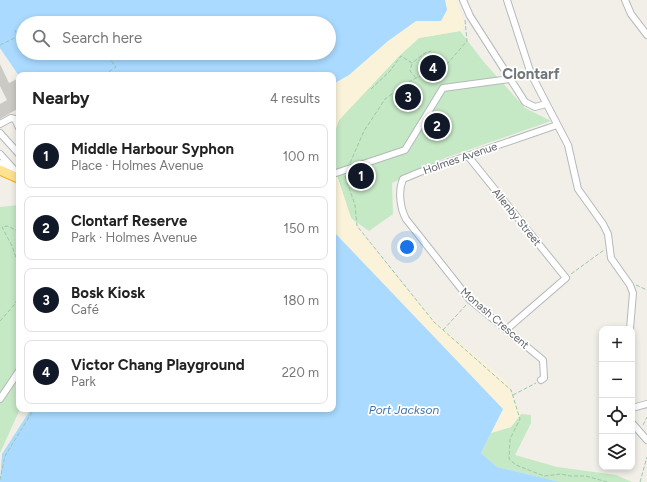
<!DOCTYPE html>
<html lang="en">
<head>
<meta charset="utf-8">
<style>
  :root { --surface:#fff; --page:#f2f2f2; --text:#222; --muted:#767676; --line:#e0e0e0; --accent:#111827 }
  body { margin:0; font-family:Figtree,sans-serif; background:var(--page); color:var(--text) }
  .controls { position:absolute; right:12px; bottom:12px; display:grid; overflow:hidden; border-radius:8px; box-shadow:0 2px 6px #0003 }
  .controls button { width:36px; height:36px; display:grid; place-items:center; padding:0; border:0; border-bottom:1px solid var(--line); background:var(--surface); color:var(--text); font:20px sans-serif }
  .you { position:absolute; left:407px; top:247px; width:14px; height:14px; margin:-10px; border:3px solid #fff; border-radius:50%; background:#1a73e8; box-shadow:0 0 0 6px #1a73e833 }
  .badge { display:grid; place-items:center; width:26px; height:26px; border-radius:50%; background:var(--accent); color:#fff; font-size:13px; font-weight:700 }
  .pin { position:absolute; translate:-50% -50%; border:2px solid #fff; box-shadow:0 1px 4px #0006 }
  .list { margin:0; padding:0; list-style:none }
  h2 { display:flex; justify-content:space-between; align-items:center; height:52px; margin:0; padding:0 16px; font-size:17px }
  h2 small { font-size:13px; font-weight:400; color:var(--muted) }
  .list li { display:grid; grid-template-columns:26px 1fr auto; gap:12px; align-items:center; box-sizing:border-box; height:64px; margin:0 8px 8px; padding:0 8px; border:1px solid var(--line); border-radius:8px }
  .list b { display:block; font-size:15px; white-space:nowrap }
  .list p { margin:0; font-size:13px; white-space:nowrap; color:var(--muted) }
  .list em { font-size:13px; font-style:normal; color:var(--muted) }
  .icon { flex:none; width:22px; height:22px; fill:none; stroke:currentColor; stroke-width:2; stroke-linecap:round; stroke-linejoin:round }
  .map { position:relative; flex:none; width:647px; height:482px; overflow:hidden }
  .search { position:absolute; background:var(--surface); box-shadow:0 2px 6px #0003; left:16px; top:16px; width:320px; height:44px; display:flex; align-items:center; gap:10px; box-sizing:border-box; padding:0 14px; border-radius:22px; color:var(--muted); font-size:15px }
  .panel { position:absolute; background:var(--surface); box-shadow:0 2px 6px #0003; left:16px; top:72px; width:320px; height:340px; border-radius:8px }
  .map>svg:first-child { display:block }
  .green { fill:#c5e8c5 }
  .sand { fill:#fbf3d9 }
  .water { fill:#aadaff; fill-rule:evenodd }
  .building { fill:#cccac5 }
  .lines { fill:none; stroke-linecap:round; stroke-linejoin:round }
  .minor-casing { stroke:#b5b8bc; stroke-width:8 }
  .highway-casing { stroke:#f9ab00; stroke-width:11 }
  .path { stroke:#9cc7a9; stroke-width:1; stroke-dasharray:4 2; stroke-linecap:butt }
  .minor { stroke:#fff; stroke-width:6 }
  .highway { stroke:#fde293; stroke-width:9 }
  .labels { text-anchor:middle; stroke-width:3.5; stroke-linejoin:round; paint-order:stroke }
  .street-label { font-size:11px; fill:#5f6368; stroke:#fff }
  .water-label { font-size:12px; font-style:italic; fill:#4174aa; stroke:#fff }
  .district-label { font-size:15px; font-weight:bold; fill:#70757a; stroke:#fff }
</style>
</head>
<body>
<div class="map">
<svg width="647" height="482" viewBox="0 0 647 482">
  <rect width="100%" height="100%" fill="#f1efe8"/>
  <path class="green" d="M460 31 483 61 525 108 551 121 445 158 392 183 393 214 369 231 351 218 333 163V136L339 120 399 56 419 38Z
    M19 205V409H20L0 453V207Z
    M521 414 531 415V423L515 455 557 467 616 475 632 482H560L497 467 481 453 491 433 511 427Z"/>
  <path class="sand" d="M445 0H456L464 21 463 28 460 31 419 38 399 56 339 120 333 136V84L349 75 388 41 416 21H441L447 10Z
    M333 163 351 218 402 284 443 329 506 381 521 414 511 427 491 433 503 409 333 231Z"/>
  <path class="water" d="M0 0H445L447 10 441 21H416L388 41 349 75 333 84V75H19V76L0 48ZM23 23H329V53H23Z
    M333 231 503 409 481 453 497 467 560 482H0L2 454 31 409H333Z"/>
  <path class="building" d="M0 64 9 83 17 79 19 83V108L0 119V104L7 100 0 86Z
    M405 92 413 100 407 105 400 97Z
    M365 172 368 178 356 182 354 175Z"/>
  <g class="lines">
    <defs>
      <path id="minor" d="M463 0 470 16 525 102 535 107 546 104
        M507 0 531 74 568 145 578 189 603 224 608 234 611 258 630 285 633 293 630 329
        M625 0 631 14 647 35
        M0 124 11 118 15 119 19 128
        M0 133 19 154
        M0 154 19 175
        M468 156 566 278 507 329
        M0 163 10 171
        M333 174 405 150 443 88 510 79
        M541 380 544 378 543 360 470 300 406 219C400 208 398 191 403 179L420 172 557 125
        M0 399 19 371
        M632 408 647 404
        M632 423 647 440"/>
      <path id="highway" d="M0 170 18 178"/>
    </defs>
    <use href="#minor" class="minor-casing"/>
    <use href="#highway" class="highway-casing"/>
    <path class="path" d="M15 30 17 35 23 34
      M0 45 19 36
      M412 64 410 71 416 78
      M36 74 37 75
      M104 75 116 67 109 58
      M371 89 390 71 401 56 412 63 425 53 431 51
      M350 163 364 131 385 99 412 80 448 63 467 41 465 20
      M345 176 355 205 357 226 434 322 511 390 520 419 510 439 509 459 516 465 544 476 561 474 570 476H586L607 482
      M19 232 8 226 2 227 12 246 19 266
      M571 274 604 250
      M636 285 647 290
      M0 321 15 304 19 295
      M443 330 467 304
      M513 395 536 383
      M643 425 647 417
      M0 480 5 456 34 409
      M640 482 647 457"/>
    <use href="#minor" class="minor"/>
    <use href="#highway" class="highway"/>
  </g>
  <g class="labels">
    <g class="street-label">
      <text transform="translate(460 158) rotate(-19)" y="4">Holmes Avenue</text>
      <text transform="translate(517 217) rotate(51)" y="4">Allenby Street</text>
      <text transform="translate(495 318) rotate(41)" y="4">Monash Crescent</text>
    </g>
    <g class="water-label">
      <text x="404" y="414">Port Jackson</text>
    </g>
    <g class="district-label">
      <text x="531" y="79">Clontarf</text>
    </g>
  </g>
</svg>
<div class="controls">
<button>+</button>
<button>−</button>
<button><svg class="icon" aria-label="locate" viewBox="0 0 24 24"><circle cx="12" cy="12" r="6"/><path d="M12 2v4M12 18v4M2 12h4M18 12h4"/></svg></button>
<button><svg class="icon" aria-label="layers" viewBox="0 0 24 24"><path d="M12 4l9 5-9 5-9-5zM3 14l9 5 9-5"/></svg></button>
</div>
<div class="you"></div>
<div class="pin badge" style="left:361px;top:176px">1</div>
<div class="pin badge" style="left:437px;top:126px">2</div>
<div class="pin badge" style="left:408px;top:97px">3</div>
<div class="pin badge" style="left:433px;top:68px">4</div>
<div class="search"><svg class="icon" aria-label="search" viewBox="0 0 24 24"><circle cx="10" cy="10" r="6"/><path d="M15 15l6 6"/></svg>Search here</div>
<section class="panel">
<h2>Nearby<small>4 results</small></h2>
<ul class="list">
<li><span class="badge">1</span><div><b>Middle Harbour Syphon</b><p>Place · Holmes Avenue</p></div><em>100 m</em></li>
<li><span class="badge">2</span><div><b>Clontarf Reserve</b><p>Park · Holmes Avenue</p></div><em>150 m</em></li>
<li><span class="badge">3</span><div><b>Bosk Kiosk</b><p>Café</p></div><em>180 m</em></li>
<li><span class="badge">4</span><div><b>Victor Chang Playground</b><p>Park</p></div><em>220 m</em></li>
</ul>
</section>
</div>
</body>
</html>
